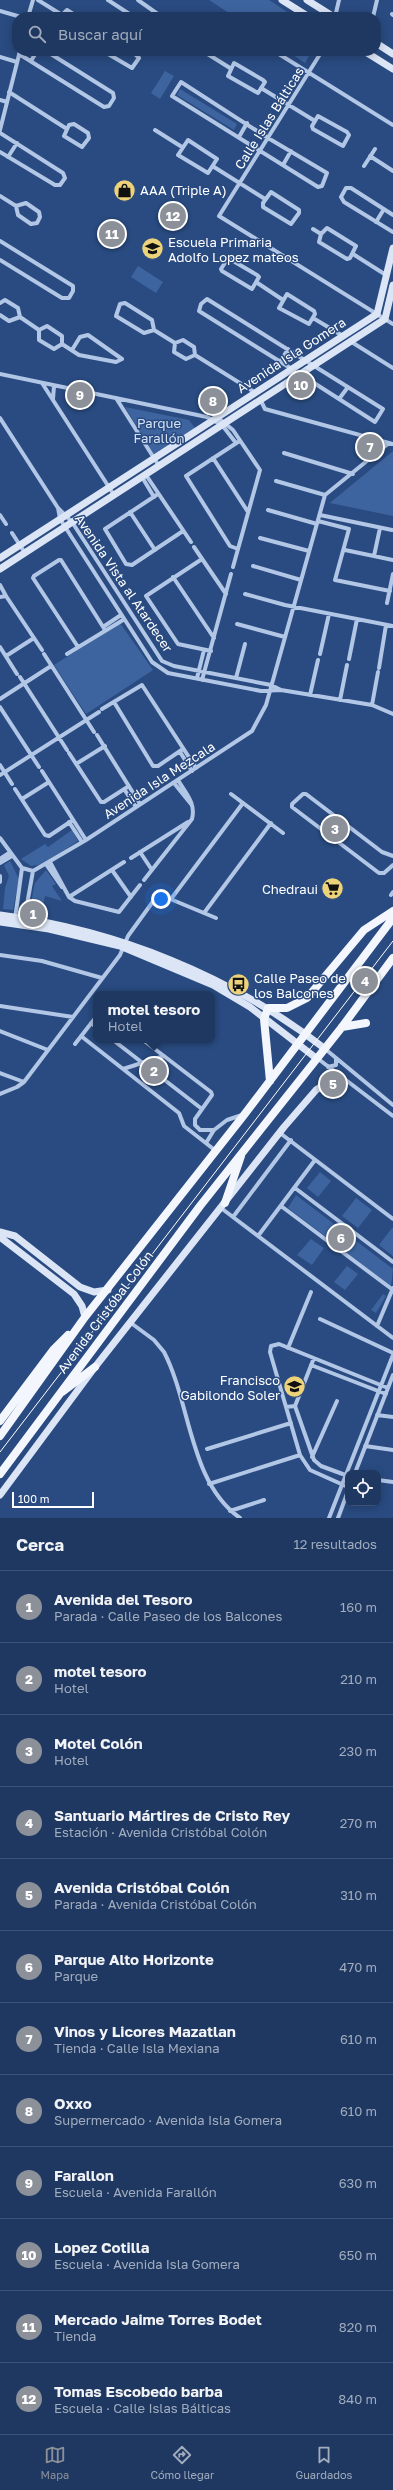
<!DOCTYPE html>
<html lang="es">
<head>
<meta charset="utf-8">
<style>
  :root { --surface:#1f3861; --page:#273f67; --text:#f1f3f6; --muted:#a1acbd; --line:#3c5276; --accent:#8c9099 }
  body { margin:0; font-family:"Golos Text",sans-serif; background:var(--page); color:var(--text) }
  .controls { position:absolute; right:12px; bottom:12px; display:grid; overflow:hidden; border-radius:8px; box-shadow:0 2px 10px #0003 }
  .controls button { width:36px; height:36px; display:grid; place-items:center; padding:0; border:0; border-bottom:1px solid var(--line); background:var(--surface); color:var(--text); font:20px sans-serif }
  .scale { position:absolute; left:12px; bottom:10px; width:82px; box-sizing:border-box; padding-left:4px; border:2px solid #fff; border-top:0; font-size:11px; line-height:14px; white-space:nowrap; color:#fff; -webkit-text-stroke:3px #294b81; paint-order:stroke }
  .you { position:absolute; left:161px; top:899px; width:14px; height:14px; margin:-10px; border:3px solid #fff; border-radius:50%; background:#1a73e8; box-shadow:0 0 0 6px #1a73e833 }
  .badge { display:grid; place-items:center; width:26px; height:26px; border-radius:50%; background:var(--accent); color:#fff; font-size:13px; font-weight:700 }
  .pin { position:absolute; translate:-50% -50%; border:2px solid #fff; box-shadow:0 1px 4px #0006 }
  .popup { position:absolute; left:93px; top:991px; width:122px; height:52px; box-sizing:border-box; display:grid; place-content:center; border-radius:8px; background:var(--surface); filter:drop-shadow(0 1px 3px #0005); font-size:13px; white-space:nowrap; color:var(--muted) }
  .popup b { font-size:15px; color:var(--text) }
  .popup::after { content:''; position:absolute; left:50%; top:100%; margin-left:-8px; border:8px solid transparent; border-top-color:var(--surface) }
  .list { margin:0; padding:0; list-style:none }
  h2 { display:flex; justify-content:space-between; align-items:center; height:52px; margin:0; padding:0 16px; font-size:17px }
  h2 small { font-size:13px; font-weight:400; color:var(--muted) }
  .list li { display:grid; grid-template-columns:26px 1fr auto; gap:12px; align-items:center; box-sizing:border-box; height:72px; padding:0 16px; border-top:1px solid var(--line) }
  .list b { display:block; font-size:15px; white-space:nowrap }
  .list p { margin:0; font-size:13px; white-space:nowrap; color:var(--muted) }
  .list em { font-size:13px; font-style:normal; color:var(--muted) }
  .icon { flex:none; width:22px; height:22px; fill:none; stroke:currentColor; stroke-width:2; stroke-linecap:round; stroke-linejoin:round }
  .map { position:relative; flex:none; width:393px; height:1518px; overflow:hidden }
  .search { position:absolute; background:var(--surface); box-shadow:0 2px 10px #0003; left:12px; right:12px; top:12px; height:44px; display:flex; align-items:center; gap:10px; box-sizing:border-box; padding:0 14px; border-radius:16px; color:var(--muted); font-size:15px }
  .sheet { height:916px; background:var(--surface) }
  nav { display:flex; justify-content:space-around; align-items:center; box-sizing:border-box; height:56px; border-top:1px solid var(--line); background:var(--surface); font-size:11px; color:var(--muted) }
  nav a { display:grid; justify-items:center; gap:2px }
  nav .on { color:var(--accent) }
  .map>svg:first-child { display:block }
  .green { fill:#3e649f }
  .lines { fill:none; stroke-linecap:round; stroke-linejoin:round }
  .street { stroke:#b2c6e6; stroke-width:4 }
  .secondary { stroke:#dbe5f6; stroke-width:7 }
  .primary { stroke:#f3f6fd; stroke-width:8 }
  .tram { stroke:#fff; stroke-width:1 }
  .labels { text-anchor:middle; stroke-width:3; stroke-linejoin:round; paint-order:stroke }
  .street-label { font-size:13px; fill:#fff; stroke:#294b81 }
  .poi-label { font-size:13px; fill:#fff; stroke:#294b81; text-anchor:start }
  .park-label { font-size:13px; fill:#d5e2f5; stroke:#294b81 }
</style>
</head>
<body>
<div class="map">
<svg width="393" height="1518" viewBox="0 0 393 1518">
  <rect width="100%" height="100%" fill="#294b81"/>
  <path class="green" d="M209 0H269L295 17H235Z
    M287 51H312L305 63Z
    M165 71 174 76 160 99 151 93Z
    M180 89 237 124 234 130 177 95Z
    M138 266 163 282 156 293 131 277Z
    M125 407 189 420 195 428 154 454Z
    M393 451V516L330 503 331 502Z
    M120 623 153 670 86 714 54 665Z
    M72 830 78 841 43 864 31 866 21 859 45 844 48 847Z
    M10 861 19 879 13 910 3 909 5 888 9 876 4 865Z
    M46 870 56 884 52 886 62 901 45 896 41 915 29 912 35 883Z
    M320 1172 331 1181 318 1197 307 1188Z
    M296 1195 393 1269 391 1286 288 1208Z
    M356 1198 372 1210 358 1228 342 1216Z
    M392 1228H393V1256L379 1245Z
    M311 1239 324 1248 312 1265 297 1255Z
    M347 1266 358 1274 345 1290 334 1282Z
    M383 1294 386 1296 376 1313 371 1310Z"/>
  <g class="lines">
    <path class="street" d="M38 0 62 15
      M108 0 134 17
      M138 0 162 17
      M0 11 21 17
      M392 14 393 15
      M28 17 33 0
      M60 17 67 10 78 17
      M335 17 339 0
      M373 17 377 0
      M103 51 132 68 139 58 132 51
      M274 51 393 125
      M322 51 219 216 393 324
      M206 53 230 68
      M19 54 104 107 109 106 114 98 113 93 46 51
      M0 57 17 62
      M31 61 37 51
      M234 63 263 80 265 82 258 93 228 76Z
      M181 82 268 138 327 173 322 186 318 187 172 96Z
      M261 88 315 121
      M9 92 67 129
      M0 100 7 102
      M318 116 347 132 349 135 343 146 313 129 312 126Z
      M74 124 88 133 89 138 82 147 64 136 69 125Z
      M0 130 20 51
      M155 130 182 147
      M0 133 63 173 65 178 60 185H55L0 152
      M239 137 247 123
      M188 140 217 159 208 173 178 155Z
      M370 156 393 171
      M8 157 17 143
      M283 165 291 151
      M364 166 375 149
      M214 167 265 199
      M271 192 299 210V213L291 224 263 207V203Z
      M0 196 16 206
      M26 203 39 212 40 217 37 223 31 224 18 215 16 206Z
      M393 215 351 188H346L341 197 344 202 393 232
      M376 222 384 209
      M327 228 356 246 350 258 347 259 319 242 321 234Z
      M313 229 321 234
      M0 241 73 286V291L69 298H62L0 260
      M353 254 386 275
      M228 258 257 275 259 277 252 289 222 271 221 269Z
      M256 282 283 300
      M287 294 314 311 315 314 309 324 279 308Z
      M0 303 5 300 18 308 20 317 39 330
      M125 303 152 320 154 330 144 333 116 316 120 304Z
      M0 315 9 321 20 317
      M313 318 343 336
      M39 330V340L54 349 62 344
      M39 330 47 326 62 336V344
      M154 330 175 343
      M350 341 393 368
      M175 343 183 340 194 347 195 355 256 393
      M175 343 174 352 186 359 195 355
      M62 344 79 355 116 362 122 359 88 335 80 337 72 350
      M280 362 288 349
      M292 369 199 311 201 304 207 299 383 409 375 422 300 374
      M0 374 207 417 222 425 236 443
      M42 383 114 495
      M116 398 159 466
      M53 399 54 386
      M260 399 265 409 393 444
      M339 399 348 387
      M217 417 233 430 260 470 233 567
      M0 418 58 508 72 522 162 661 174 666 271 685 281 690
      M238 442 186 476 230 546 238 549
      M284 453 353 474
      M213 458 248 512
      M146 475 191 542
      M142 477 154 497
      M276 481 325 495
      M158 494 105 529 126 564 132 565 183 531
      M58 508 60 519 152 662 168 673 261 691 281 690 372 705 393 714
      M268 510 317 524
      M130 512 155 550
      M0 515 6 524
      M320 515 392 530
      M318 521 349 529 335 580 390 591
      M12 533 25 553
      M260 538 309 551
      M194 547 226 594
      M345 550 393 560
      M374 556 380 528
      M202 559 146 596 178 644 211 651
      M253 566 301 580
      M173 577 214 638
      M0 585 6 596 0 597
      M245 594 285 605 393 626
      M6 596 42 650
      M387 603 393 574
      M237 624 285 637
      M103 627 121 615
      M0 647 17 674
      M78 647 33 578 34 576 59 560H61L105 630
      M44 654 94 732
      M67 654 123 620
      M320 654 329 614
      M6 656 34 638
      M349 659 357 619
      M379 668 386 625
      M20 677 67 750
      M197 678 204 650
      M236 678 245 644
      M202 680 231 574
      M310 695 318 660
      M0 699 51 666
      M340 700 347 665
      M114 702 153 766H158L183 749
      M372 705 378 672
      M0 707 39 767
      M102 709 142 685 196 768
      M97 735 140 804
      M180 752 192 771
      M69 753 101 802H104L129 786
      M76 764 105 746
      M0 765 12 784
      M42 771 86 840
      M0 775 99 712
      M174 783 191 804
      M15 789 45 835 49 836 73 820
      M124 789 136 807
      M231 794 283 833
      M22 799 49 782
      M69 822 82 842
      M321 829 336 817
      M0 838 22 868 33 871 86 840 252 731 266 705 325 495 389 443
      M140 852 152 870
      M393 856 382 852 306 794H303L292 804V807L379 873H384L393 865
      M131 858 188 822
      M0 859 9 853
      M50 862 69 897 75 901 119 912 140 885
      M0 863 12 856
      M46 864 62 887
      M112 870 131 897
      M0 876V882
      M144 880 192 819C196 803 186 794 178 780
      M391 895 393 892
      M69 897 124 862
      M171 899 243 803
      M204 913 271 823
      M15 919 22 868
      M24 921 33 871
      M0 955 42 961 102 978
      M0 1006 73 1017
      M91 1023 96 1027
      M0 1031 48 1050
      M81 1036 179 1113 184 1126 216 1151
      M113 1040 202 1109
      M143 1040 211 1092 212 1095 195 1119V1125L200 1130H214L227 1120 242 1115
      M75 1044 96 1017
      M324 1048 393 1105
      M317 1058 393 1116
      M328 1067 336 1065V1059
      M123 1069 164 1056
      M0 1073 24 1082
      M0 1094 17 1087 24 1082 120 955 128 936 157 896H163L216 918
      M280 1133 393 1219
      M206 1143 214 1130
      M295 1188 393 1262
      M281 1206 393 1290
      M221 1208 393 1338
      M233 1217 291 1140
      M258 1236 315 1160
      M320 1319 393 1353
      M131 1323 154 1340 164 1352C191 1404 189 1482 240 1518
      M377 1326 393 1288
      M288 1348 311 1292
      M311 1365 386 1394
      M295 1406 314 1460 321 1466 348 1476
      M286 1407 295 1406 314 1358
      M377 1415 393 1417
      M365 1446 393 1450
      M207 1449 291 1423
      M312 1457 337 1401
      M355 1473 393 1375
      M378 1480 393 1482
      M209 1484 300 1455
      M348 1487 310 1470 300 1455 270 1352 271 1346 279 1344 388 1388
      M230 1511 264 1500
      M329 1518 393 1355
      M338 1518 348 1491"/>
    <path class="secondary" d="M282 0 309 17
      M307 0 334 17
      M376 43 393 54
      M364 51 393 69
      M0 558 377 314 393 248
      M0 569 385 319 393 285
      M0 915C117 930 231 976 324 1048
      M0 922 49 929 120 946 213 985 250 1007 316 1058
      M0 1232 15 1236 80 1287 94 1292 108 1290
      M0 1237 74 1294 82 1306 85 1317
      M0 1495 95 1367 284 1127 316 1090 339 1075"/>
    <path class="primary" d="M342 1027 366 1023
      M270 1081 264 1019 268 1008H287L307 998 364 930 393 911
      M225 1203 241 1156
      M62 1392 95 1367
      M0 1421 54 1349 68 1335
      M0 1436 85 1317 244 1115 393 918
      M0 1474 200 1206 342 1027 393 958"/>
    <path class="tram" d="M0 1452 393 941"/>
  </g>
  <defs>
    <symbol id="shop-disc" viewBox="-11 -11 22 22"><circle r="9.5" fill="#ecd279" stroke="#294b81"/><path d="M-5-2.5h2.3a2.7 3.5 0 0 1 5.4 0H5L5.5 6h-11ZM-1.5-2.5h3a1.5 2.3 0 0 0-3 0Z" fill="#111"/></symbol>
    <symbol id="school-disc" viewBox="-11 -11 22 22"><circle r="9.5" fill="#ecd279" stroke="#294b81"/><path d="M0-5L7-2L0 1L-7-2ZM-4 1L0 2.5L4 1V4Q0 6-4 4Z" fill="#111"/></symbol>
    <symbol id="supermarket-disc" viewBox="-11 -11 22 22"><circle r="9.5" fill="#ecd279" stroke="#294b81"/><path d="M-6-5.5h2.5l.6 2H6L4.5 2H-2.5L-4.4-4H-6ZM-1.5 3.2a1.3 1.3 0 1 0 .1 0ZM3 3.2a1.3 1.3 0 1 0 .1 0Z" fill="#111"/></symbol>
    <symbol id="bus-disc" viewBox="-11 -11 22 22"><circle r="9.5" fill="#ecd279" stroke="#294b81"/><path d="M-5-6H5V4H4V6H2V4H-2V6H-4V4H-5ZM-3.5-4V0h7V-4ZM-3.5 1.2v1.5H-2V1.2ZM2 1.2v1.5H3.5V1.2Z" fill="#111"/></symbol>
  </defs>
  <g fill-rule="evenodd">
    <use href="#shop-disc" x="112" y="178" width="25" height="25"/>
    <use href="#school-disc" x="140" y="236" width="25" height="25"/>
    <use href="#supermarket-disc" x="320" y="876" width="25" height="25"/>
    <use href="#bus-disc" x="226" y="972" width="25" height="25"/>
    <use href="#school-disc" x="282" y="1374" width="25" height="25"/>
  </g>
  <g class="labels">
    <g class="street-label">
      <text transform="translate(269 118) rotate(-58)" y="5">Calle Islas Bálticas</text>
      <text transform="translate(291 355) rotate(-33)" y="5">Avenida Isla Gomera</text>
      <text transform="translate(124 583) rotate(56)" y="5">Avenida Vista al Atardecer</text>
      <text transform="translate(159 780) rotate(-33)" y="5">Avenida Isla Mezcala</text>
      <text transform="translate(105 1312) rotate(-53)" y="5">Avenida Cristóbal Colón</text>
    </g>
    <g class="poi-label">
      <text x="140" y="195">AAA (Triple A)</text>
      <text x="168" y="247">Escuela Primaria<tspan x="168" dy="15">Adolfo Lopez mateos</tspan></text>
      <text x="318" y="894" text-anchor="end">Chedraui</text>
      <text x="254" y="983">Calle Paseo de<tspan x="254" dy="15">los Balcones</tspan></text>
      <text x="280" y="1385" text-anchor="end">Francisco<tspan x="280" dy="15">Gabilondo Soler</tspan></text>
    </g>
    <g class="park-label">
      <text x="159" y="428">Parque<tspan x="159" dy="15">Farallón</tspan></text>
    </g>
  </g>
</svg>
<div class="controls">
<button><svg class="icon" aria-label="locate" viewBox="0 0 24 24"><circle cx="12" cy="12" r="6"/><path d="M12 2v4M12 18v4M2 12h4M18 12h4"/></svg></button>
</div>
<div class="scale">100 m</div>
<div class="you"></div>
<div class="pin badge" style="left:33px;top:914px">1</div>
<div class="pin badge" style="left:154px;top:1071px">2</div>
<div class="popup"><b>motel tesoro</b>Hotel</div>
<div class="pin badge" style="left:335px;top:829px">3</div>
<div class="pin badge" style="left:365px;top:981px">4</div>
<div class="pin badge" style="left:333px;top:1084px">5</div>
<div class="pin badge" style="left:341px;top:1238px">6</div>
<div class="pin badge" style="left:370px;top:447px">7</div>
<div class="pin badge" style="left:213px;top:401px">8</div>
<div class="pin badge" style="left:80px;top:395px">9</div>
<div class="pin badge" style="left:301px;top:385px">10</div>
<div class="pin badge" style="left:112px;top:234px">11</div>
<div class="pin badge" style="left:173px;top:216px">12</div>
<div class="search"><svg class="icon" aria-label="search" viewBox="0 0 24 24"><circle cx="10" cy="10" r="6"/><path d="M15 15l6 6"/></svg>Buscar aquí</div>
</div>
<section class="sheet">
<h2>Cerca<small>12 resultados</small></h2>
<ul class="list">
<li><span class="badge">1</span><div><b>Avenida del Tesoro</b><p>Parada · Calle Paseo de los Balcones</p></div><em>160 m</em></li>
<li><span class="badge">2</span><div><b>motel tesoro</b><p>Hotel</p></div><em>210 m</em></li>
<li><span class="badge">3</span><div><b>Motel Colón</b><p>Hotel</p></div><em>230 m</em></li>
<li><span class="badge">4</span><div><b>Santuario Mártires de Cristo Rey</b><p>Estación · Avenida Cristóbal Colón</p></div><em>270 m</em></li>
<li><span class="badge">5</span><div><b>Avenida Cristóbal Colón</b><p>Parada · Avenida Cristóbal Colón</p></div><em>310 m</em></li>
<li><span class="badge">6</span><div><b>Parque Alto Horizonte</b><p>Parque</p></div><em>470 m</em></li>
<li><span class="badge">7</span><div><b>Vinos y Licores Mazatlan</b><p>Tienda · Calle Isla Mexiana</p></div><em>610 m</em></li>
<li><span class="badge">8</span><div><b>Oxxo</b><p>Supermercado · Avenida Isla Gomera</p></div><em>610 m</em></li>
<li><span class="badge">9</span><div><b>Farallon</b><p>Escuela · Avenida Farallón</p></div><em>630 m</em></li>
<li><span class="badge">10</span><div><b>Lopez Cotilla</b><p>Escuela · Avenida Isla Gomera</p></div><em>650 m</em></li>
<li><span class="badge">11</span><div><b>Mercado Jaime Torres Bodet</b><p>Tienda</p></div><em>820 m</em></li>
<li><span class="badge">12</span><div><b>Tomas Escobedo barba</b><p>Escuela · Calle Islas Bálticas</p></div><em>840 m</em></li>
</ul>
</section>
<nav>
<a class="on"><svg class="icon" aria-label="map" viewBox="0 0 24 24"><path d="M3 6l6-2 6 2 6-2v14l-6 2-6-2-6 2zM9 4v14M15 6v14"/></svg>Mapa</a>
<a><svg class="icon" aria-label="directions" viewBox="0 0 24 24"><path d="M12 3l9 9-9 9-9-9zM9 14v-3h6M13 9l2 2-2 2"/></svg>Cómo llegar</a>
<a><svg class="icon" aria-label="saved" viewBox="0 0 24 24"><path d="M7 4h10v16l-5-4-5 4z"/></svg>Guardados</a>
</nav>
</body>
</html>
